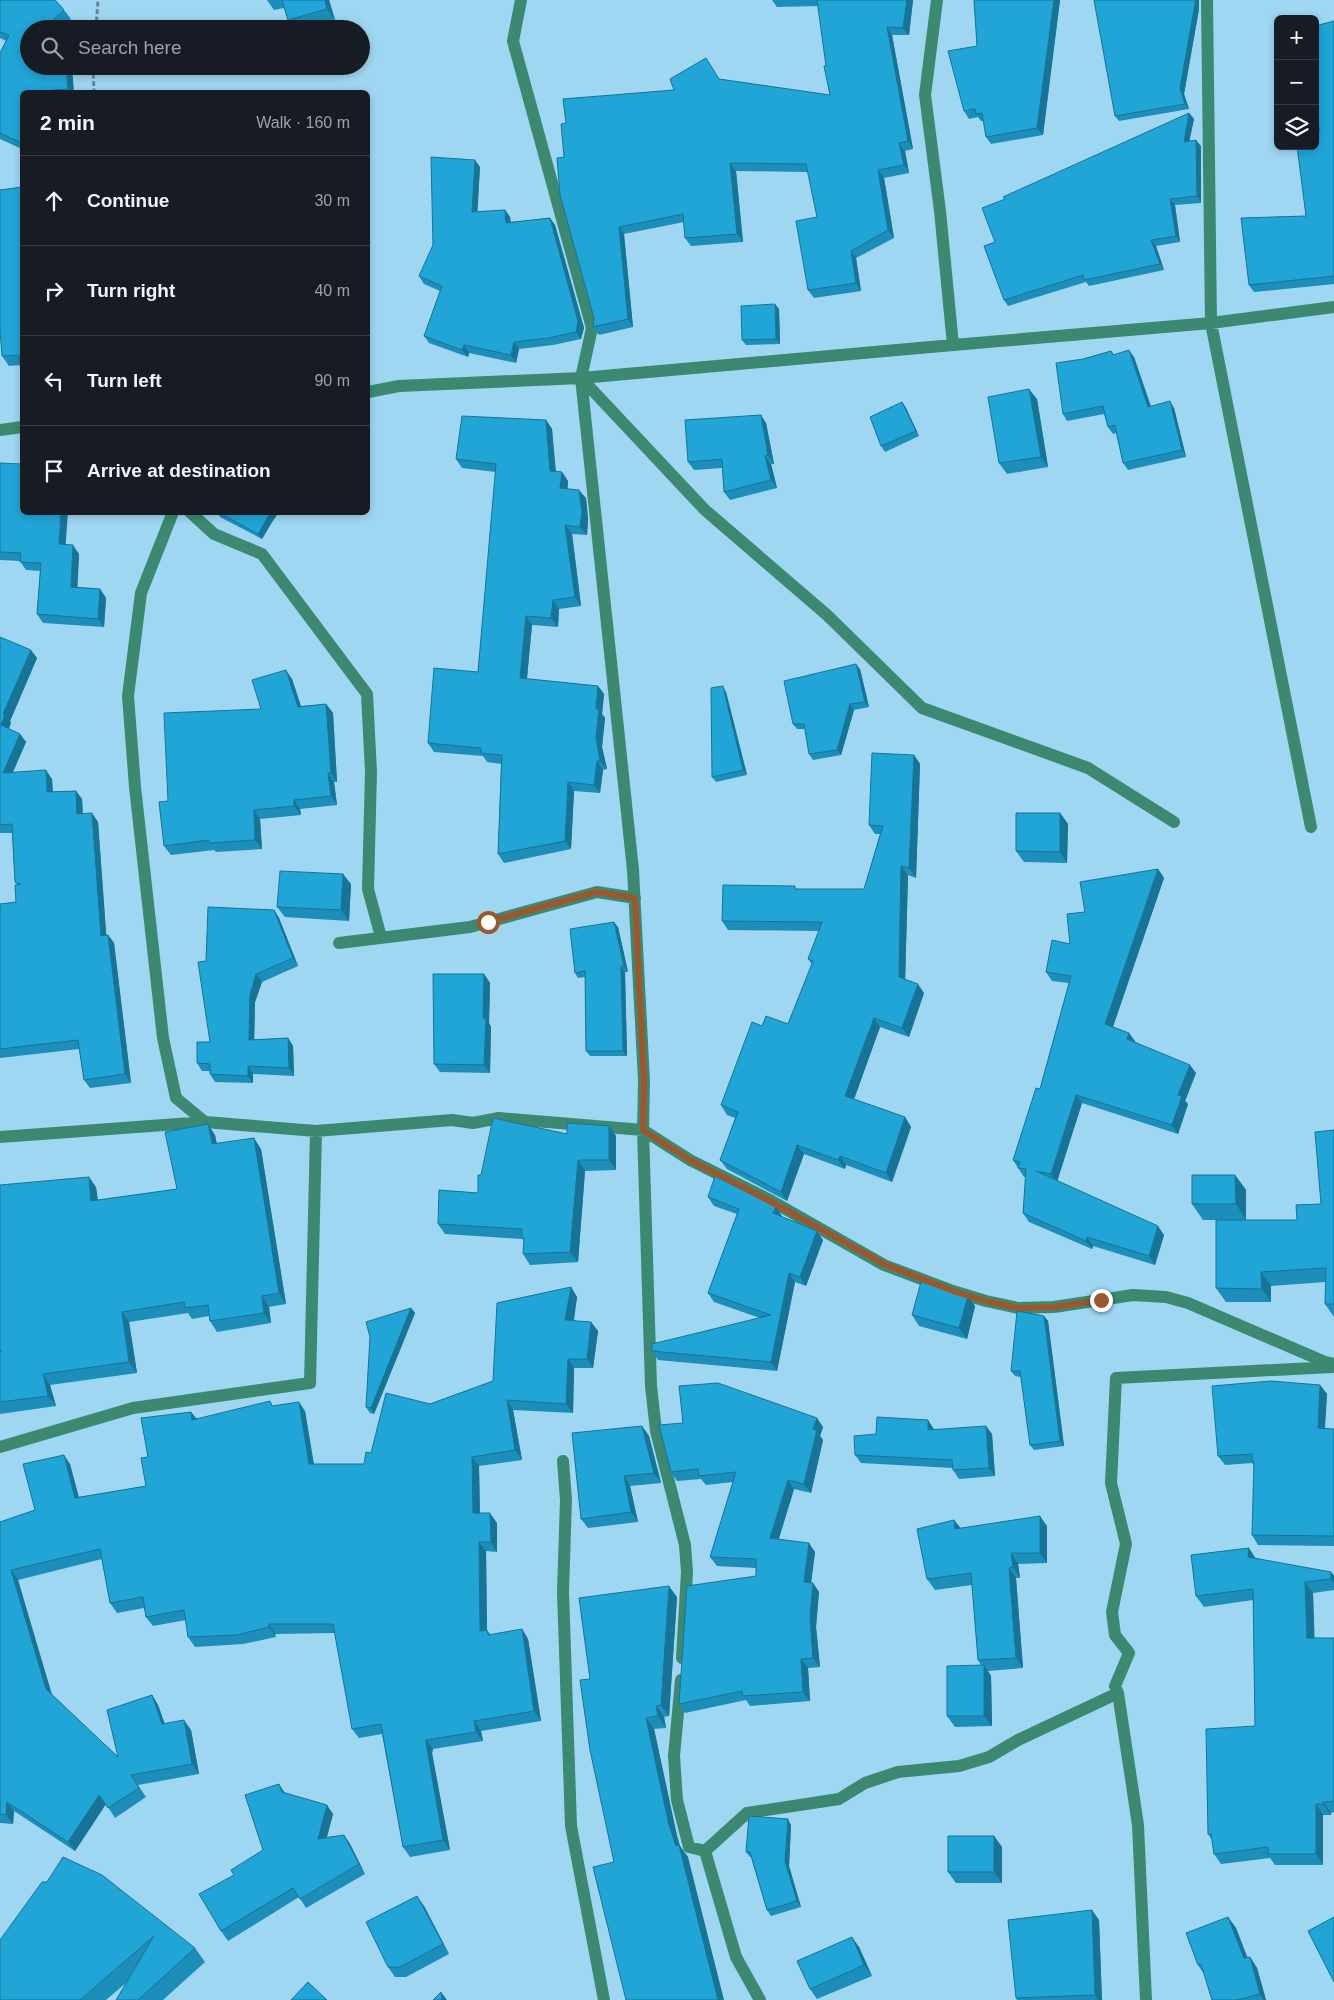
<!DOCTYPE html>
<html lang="en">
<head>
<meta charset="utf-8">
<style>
  :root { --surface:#171b24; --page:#20242c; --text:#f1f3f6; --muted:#9ea1a6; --line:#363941 }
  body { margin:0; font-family:Helvetica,sans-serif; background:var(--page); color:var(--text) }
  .controls { position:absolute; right:15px; top:15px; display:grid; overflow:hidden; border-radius:8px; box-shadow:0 2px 8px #0003 }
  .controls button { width:45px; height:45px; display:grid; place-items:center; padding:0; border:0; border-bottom:1px solid var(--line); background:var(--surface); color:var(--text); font:25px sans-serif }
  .stop { position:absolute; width:15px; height:15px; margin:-11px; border:4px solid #9d572c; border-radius:50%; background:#fff }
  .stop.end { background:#9d572c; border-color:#fff; box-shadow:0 1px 5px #0008 }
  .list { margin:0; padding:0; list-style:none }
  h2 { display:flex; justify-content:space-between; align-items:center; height:65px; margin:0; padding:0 20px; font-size:21px }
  h2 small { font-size:16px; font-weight:400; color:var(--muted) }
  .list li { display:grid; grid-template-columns:32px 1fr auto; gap:15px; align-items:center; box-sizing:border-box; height:90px; padding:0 20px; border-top:1px solid var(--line) }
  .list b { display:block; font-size:19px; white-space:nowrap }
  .list em { font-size:16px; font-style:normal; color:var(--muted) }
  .icon { flex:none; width:28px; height:28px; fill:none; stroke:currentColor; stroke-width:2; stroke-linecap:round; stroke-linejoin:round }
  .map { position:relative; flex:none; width:1334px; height:2000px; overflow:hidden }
  .search { position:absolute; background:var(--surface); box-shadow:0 2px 8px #0003; left:20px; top:20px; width:350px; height:55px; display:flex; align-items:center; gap:12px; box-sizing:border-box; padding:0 18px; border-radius:28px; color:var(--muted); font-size:19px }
  .panel { position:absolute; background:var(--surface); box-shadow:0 2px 8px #0003; left:20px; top:90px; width:350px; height:425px; border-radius:8px }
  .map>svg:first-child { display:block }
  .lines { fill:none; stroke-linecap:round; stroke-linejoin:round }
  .path { stroke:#61879a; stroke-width:3; stroke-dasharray:5 2.5; stroke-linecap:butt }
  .minor { stroke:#3c8871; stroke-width:12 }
  .wall { fill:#1c8eb9 }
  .shaded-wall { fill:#177496 }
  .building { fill:#21a5d7; stroke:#177496 }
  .route { stroke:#9d572c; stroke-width:6 }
</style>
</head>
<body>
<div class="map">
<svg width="1334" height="2000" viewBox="0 0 1334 2000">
  <rect width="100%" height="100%" fill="#9fd6f2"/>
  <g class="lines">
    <path class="path" d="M96 29 98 0
      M93 66 94 92"/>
    <path class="minor" d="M521 0 513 41 592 328 581 378 633 870 644 1081 643 1130 651 1386 656 1431 685 1545 687 1572 682 1658
      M937 0 925 95 940 211 953 345
      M1207 0 1211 323 1311 827
      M581 378 705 510 827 615 922 708 1088 768 1174 822
      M368 392 399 386 581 378 953 345 1211 323 1334 307
      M0 430 22 427
      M173 512 141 593 128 696 135 787 163 1038 176 1098 205 1122
      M190 512 214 534 262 554 367 694 371 772 368 889 381 937
      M339 943 470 927 597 892 635 898
      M0 1137 205 1122 316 1131 452 1120 473 1123 499 1118 643 1130 690 1160 768 1199 884 1265 953 1291 986 1301 1018 1308 1054 1307 1133 1295 1166 1297 1188 1303 1325 1362 1334 1364
      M0 1447 133 1408 310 1383 316 1131
      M563 1461 566 1500 563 1592 571 1826 604 2000
      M681 1680 674 1756 677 1800 689 1847 705 1851 736 1957 760 2000
      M1118 1693 1138 1825 1146 2000
      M705 1851 747 1813 839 1799 865 1783 898 1772 959 1766 989 1757 1018 1740 1118 1693 1115 1686 1129 1653 1115 1635 1112 1612 1126 1544 1111 1483 1116 1378 1332 1367"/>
  </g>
  <path class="wall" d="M0 0 64 10 71 19 61 28 29 29 74 92H22V149L0 139V53L6 41 0 38Z
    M267 0H329L335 20 301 29H294L288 20 284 8 274 10Z
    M772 0H913L909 35H892L913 149 905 151 909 173 884 178 894 238 856 258 861 291 814 298 808 290 817 217 808 172 736 171 743 242 691 246 685 238 684 222 624 234 633 327 599 335 593 327 594 318 564 157 566 123 674 90 711 66 719 79 830 95 818 6 777 7Z
    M974 0H1060L1043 135 991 144 986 137 984 121H981L978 117 969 119 964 111 977 46Z
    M1199 9 1184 94 1189 109 1119 121 1115 116Z
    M1334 21V284L1254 292 1249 285 1306 216 1320 132Z
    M1189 113 1194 119 1189 141 1201 146V203L1175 205 1180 242 1156 246 1164 270 1089 286 1086 282 1008 306 1004 300 1005 199Z
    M480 167 477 212 505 210 510 217 511 222 550 218 555 225 584 328 581 339 553 345 519 349 516 363 469 353 468 357 429 343 424 336 440 291 424 284 419 276Z
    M0 190 20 365 9 366 2 356Z
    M779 309 780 344 746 345 742 340Z
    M1111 351 1114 355 1134 357 1151 406 1174 408 1186 457 1128 470 1123 463 1116 433 1113 434 1108 427 1104 414 1067 421 1063 414 1083 359Z
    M1037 399 1048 467 1007 474 999 463Z
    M902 402 906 408 919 436 885 452 881 446Z
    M546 420 552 429 556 471 562 472 568 481 567 489 586 498 588 519 587 535 572 534 581 606 559 609 558 627 532 625 527 679 598 686 604 694 602 714 605 718 602 747 607 769 603 770 600 793 574 791 571 849 504 863 498 854 501 764 487 762 483 756 434 752 428 743 478 672 496 472 462 468 456 459Z
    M766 423 774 464H771L777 488 730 500 724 492 722 468 694 470 688 462Z
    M0 463 66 545 79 554 77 587 100 589 106 598 104 627 43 623 37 614 40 571 26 570 20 561 0 560Z
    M217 512H279L272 522 262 539 220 517Z
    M0 637 37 658 10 721 11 723 9 729 20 734 26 742 13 772 52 779 53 792 76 791 82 799 83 814 98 822 106 935H108L114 943 131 1083 90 1088 84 1080 79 1049 0 1058V904L16 902 17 884 15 882 12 833H0Z
    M860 669 869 707 854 710 841 755 813 760 809 754 805 729H797L793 724Z
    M292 679 301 706 326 704 333 713 337 782H334L337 805 300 809 301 815 260 819 262 849 216 852 214 850 171 855 164 846 168 801 261 709Z
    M726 692 747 775 716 782 712 777Z
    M914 755 920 764 916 878 908 875 905 980 924 993 909 1037 880 1027 854 1099 905 1117 911 1127 892 1182 846 1165 845 1169 804 1154 787 1201 727 1169 720 1160 735 1118 727 1115 721 1105 762 1026 788 1024 812 964 808 959 819 931 728 930 722 921 797 889H864L880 834H875L869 825Z
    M1060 813 1068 824 1067 863 1024 862 1016 851Z
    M1158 869 1164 878 1113 1027 1135 1041V1042L1196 1073 1185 1101 1188 1104 1178 1134 1082 1103 1057 1181 1164 1235 1155 1265 1093 1246 1092 1249 1029 1222 1023 1213 1026 1177H1024L1013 1160 1040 1089 1069 983 1052 981 1046 972 1070 944 1085 912Z
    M351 884 349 921 285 917 277 907Z
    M274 910 279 918 298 966 262 982 255 1002 254 1040 288 1038 293 1046 294 1076 253 1074V1083L215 1082 210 1074V1071H202L197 1063 210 1042 206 961Z
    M618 927 628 972H625L627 1056H590L586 1051 585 977 578 978 575 973Z
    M484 974 490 983 489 1023 491 1027 490 1073 440 1072 434 1064Z
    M609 1126 616 1136V1170L585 1171 578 1262 530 1265 523 1254 524 1240 522 1239 445 1234 438 1224 478 1193 481 1175 567 1134Z
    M1334 1130V1317L1325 1304V1282L1271 1286V1302H1226L1216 1288 1321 1204Z
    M215 1135 217 1144 261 1149 286 1304 269 1307 271 1323 217 1332 210 1321 209 1316 192 1319 188 1313 129 1322 137 1373 50 1385 56 1406 0 1414V1185L96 1187 98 1200 177 1189Z
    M1235 1175 1246 1190V1220H1203L1192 1204Z
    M708 1197 776 1207 782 1217 823 1240 806 1286 795 1282 777 1371 658 1360 652 1351 760 1318 714 1302 708 1293 737 1214 714 1206Z
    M571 1287 577 1297 574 1321 591 1322 598 1331 593 1368H574L573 1413 513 1410 522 1460 479 1466 480 1513 497 1523V1552L486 1551 487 1630 491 1635 522 1629 528 1639 541 1721 481 1731 483 1741 433 1749 432 1753 450 1850 410 1857 403 1847 382 1734 359 1738 352 1729 335 1633 275 1634 276 1637 243 1644 195 1647 188 1637 186 1620 153 1626 146 1617 144 1608 117 1613 110 1603 102 1559 18 1580 51 1694 118 1757 152 1695 158 1705 165 1724 191 1730 199 1774 138 1785 146 1797 115 1818 106 1804 75 1851 14 1811 13 1824 0 1823V1522L35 1510 70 1464 79 1497 146 1486 148 1457 191 1412 197 1419 274 1406 305 1411 314 1464H364L371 1453 430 1404 493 1381Z
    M968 1296 975 1306 967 1339 919 1326 912 1315Z
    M411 1308 415 1313 374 1414 370 1413 366 1407Z
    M1044 1316 1048 1321 1064 1446 1034 1450 1030 1445 1021 1377 1015 1376 1011 1371Z
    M1320 1385 1327 1394 1325 1429H1334V1546L1258 1545 1252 1535 1254 1466 1252 1463 1225 1465 1218 1456Z
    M642 1426 649 1436 661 1483 630 1486 638 1522 588 1528 581 1519Z
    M823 1427 820 1436 823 1440 811 1493 794 1489 779 1539 815 1552 811 1583H813L819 1592 816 1627 820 1667 808 1668 810 1701 750 1706 746 1700 685 1713 679 1704 756 1576V1568L717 1566 710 1557 733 1482 706 1485 701 1479 677 1481 671 1472Z
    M934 1429V1430L992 1434 995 1476 959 1479 953 1470V1468L861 1463 855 1455Z
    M954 1520 961 1529 1047 1526V1563L1018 1564 1020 1578H1016L1023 1668 988 1671 991 1676 992 1726 955 1727 947 1716 981 1665 978 1660 972 1585 935 1590 927 1579Z
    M1256 1559 1331 1572 1334 1576V1590L1313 1593 1314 1638H1334V1812L1331 1813V1815H1323V1865H1275L1270 1858 1221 1864 1214 1854 1212 1840 1208 1834 1255 1726 1253 1600 1204 1607 1196 1596Z
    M677 1597 669 1716 664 1717 666 1728 654 1729 677 1836 680 1846 688 1857 614 1862 590 1679Z
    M285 1794 333 1814 327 1837 344 1835 350 1844 365 1874 306 1908 299 1897 228 1941 221 1931 234 1875 263 1850Z
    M791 1825 789 1866 801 1907 771 1916 767 1910 751 1857H750L746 1852Z
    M994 1836 1002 1847V1883H956L948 1872Z
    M42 1882 195 1948 205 1962 163 2000H116L127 1982 106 2000H0Z
    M424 1906 449 1954 406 1977H395L388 1967Z
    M1228 1917 1236 1928 1247 1958 1250 1957 1257 1968 1266 2000H1212L1204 1974 1198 1965Z
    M1099 1920 1102 2000H1017L1016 1998Z
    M859 1947 872 1976 817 1999 810 1989Z"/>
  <path class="shaded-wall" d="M325 0H329L335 20 327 9Z
    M907 0H913L909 35 903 28Z
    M1054 0H1060L1043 135 1037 128Z
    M1195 0H1199V9L1184 94 1189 109 1185 104 1180 88Z
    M887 27 892 35 913 149 908 141Z
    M66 66H72L74 92H71L68 89Z
    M1189 113 1194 119 1188 148 1184 142Z
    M1196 140 1201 146V203L1197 196Z
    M899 143 905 151 909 173 904 165Z
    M475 160 480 167 477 220 472 212Z
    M730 163 736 171 743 242 737 234Z
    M878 170 884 178 894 238 888 230Z
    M1170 199 1175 205 1180 242 1176 236Z
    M505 210 510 217 511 230 506 223Z
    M550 218 555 225 584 328 581 339 576 332Z
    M619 227 624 234 633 327 628 319Z
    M1151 240 1156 246 1164 270 1160 264Z
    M851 251 856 258 861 291 856 283Z
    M775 304 779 309 780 344 776 339Z
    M514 342 519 349 516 363 511 355Z
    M464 345 469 353 468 357 462 350Z
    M1129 350 1134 357 1153 414 1148 407Z
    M1029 389 1037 399 1048 467 1041 457Z
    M1170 401 1174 408 1186 457 1182 450Z
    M902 402 906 408 919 436 916 431Z
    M761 415 766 423 774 464 768 455Z
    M546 420 552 429 556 480 550 471Z
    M765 456 771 464 777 488 771 480Z
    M562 472 568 481 567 497 560 488Z
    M579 490 586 498 588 519 587 535 580 527Z
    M61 512H68L65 553 59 544Z
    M271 512H279L272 522 262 539 258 534 268 517Z
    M565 525 572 534 581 606 575 597Z
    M73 545 79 554 77 596 71 587Z
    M100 589 106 598 104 627 98 619Z
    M553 600 559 609 558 627 551 618Z
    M526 616 532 625 526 687 520 678Z
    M31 650 37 658 10 721 11 723 6 734 1 725 3 714Z
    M856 664 860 669 869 707 865 702Z
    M286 670 292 679 304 716 298 707Z
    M598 686 604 694 602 714 605 718 602 747 607 769 600 761 596 738V709Z
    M723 686 726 692 747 775 743 770Z
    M326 704 333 713 337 782 331 773Z
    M850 704 854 710 841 755 837 750Z
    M20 734 26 742 9 781 3 773Z
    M914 755 920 764 916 878 909 868Z
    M597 761 603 770 600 793 594 785Z
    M46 770 52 779 53 800 47 792Z
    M328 773 334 782 337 805 331 796Z
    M568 782 574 791 571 849 565 841Z
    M76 791 82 799 83 823 77 814Z
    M294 800 300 809 301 815 294 806Z
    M254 810 260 819 262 849 255 840Z
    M92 813 98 822 107 944 101 936Z
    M1060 813 1068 824 1067 863 1060 852Z
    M901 866 908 875 905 986 899 977Z
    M1158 869 1164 878 1111 1032 1105 1024Z
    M343 874 351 884 349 921 341 910Z
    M274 910 279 918 298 966 293 958Z
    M614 922 618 927 628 972 624 966Z
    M108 935 114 943 131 1083 125 1074Z
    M621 967 625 972 627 1056 623 1051Z
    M256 974 262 982 255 1002 254 1048 249 1040 250 995Z
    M484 974 490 983 489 1023 491 1027 490 1073 484 1065 483 1018Z
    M918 984 924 993 909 1037 902 1028Z
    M874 1018 880 1027 852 1105 845 1096Z
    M1129 1033 1135 1041 1133 1048 1127 1039Z
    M288 1038 293 1046 294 1076 289 1068Z
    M1190 1065 1196 1073 1185 1101 1188 1104 1178 1134 1172 1125 1178 1095Z
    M248 1066 253 1074V1083L248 1076Z
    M1076 1095 1082 1103 1057 1182 1051 1174Z
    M905 1117 911 1127 892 1182 886 1173Z
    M208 1124 215 1135 219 1155 212 1144Z
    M609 1126 616 1136V1170L609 1160Z
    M254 1138 261 1149 286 1304 279 1293Z
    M797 1145 804 1154 787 1201 781 1192Z
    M840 1156 846 1165 845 1169 838 1160Z
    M578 1160 585 1171 578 1262 570 1252Z
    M1235 1175 1246 1190V1220L1236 1204Z
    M89 1177 96 1187 99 1211 91 1201Z
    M776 1207 782 1216 780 1222 773 1213Z
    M1158 1226 1164 1235 1155 1265 1149 1256Z
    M817 1231 823 1240 806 1286 800 1277Z
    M1087 1237 1093 1246 1092 1249 1086 1241Z
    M1261 1272 1271 1286V1302L1262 1289Z
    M789 1273 795 1282 777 1371 771 1362Z
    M571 1287 577 1297 572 1329 565 1320Z
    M262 1296 269 1307 271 1323 264 1313Z
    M968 1296 975 1306 967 1339 959 1328Z
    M411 1308 415 1313 374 1414 371 1408Z
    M122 1312 129 1322 137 1373 129 1362Z
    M1044 1316 1048 1321 1064 1446 1060 1441Z
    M591 1322 598 1331 593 1368 587 1359Z
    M568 1359 574 1368 573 1413 566 1404Z
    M43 1374 50 1385 56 1406 48 1396Z
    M1320 1385 1327 1394 1324 1437 1318 1428Z
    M507 1400 513 1410 522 1460 515 1450Z
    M299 1402 305 1411 315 1473 309 1464Z
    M191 1412 198 1421 192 1420Z
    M817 1418 823 1427 820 1436 823 1440 811 1493 804 1484 813 1429Z
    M928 1420 934 1429V1439L928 1430Z
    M642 1426 649 1436 661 1483 654 1473Z
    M986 1426 992 1434 995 1476 989 1468Z
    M64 1455 70 1464 81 1508 75 1498Z
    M472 1457 479 1466 480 1522 473 1513Z
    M624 1476 630 1486 638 1522 631 1512Z
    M788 1480 794 1489 776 1547 770 1538Z
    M490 1513 497 1523V1552L491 1542Z
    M1040 1516 1047 1526V1563L1040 1553Z
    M954 1520 962 1530 955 1529Z
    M479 1542 486 1551 487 1641 480 1631Z
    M809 1543 815 1552 810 1591 804 1582Z
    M1249 1548 1256 1559 1248 1557Z
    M1011 1553 1018 1564 1020 1578 1013 1567Z
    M1009 1568 1016 1578 1023 1668 1016 1658Z
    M11 1570 18 1580 53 1698 46 1689Z
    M1331 1572 1334 1576V1583L1331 1579Z
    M1305 1582 1313 1593 1315 1649 1307 1638Z
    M813 1583 819 1592 816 1627 820 1667 813 1658 810 1618Z
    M669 1586 677 1597 669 1716 661 1705Z
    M269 1624 275 1634 276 1637 269 1627Z
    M522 1629 528 1639 541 1721 534 1711Z
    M801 1659 808 1668 810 1701 803 1692Z
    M984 1665 991 1676 992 1726 984 1716Z
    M152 1695 158 1705 168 1734 162 1724Z
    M656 1706 664 1717 666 1728 658 1716Z
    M646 1718 654 1729 677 1836 680 1846 688 1857 724 2000H718L676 1846 669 1825Z
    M184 1720 191 1730 199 1774 192 1764Z
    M474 1721 481 1731 483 1741 476 1732Z
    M426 1740 433 1749 432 1753 450 1850 443 1840 426 1743Z
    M279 1784 285 1793 288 1802 282 1792Z
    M99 1795 106 1804 75 1851 68 1842Z
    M7 1802 14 1811 13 1824 6 1815Z
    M1323 1802 1331 1813V1815L1323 1804Z
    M1316 1804 1323 1815V1865L1316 1854Z
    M327 1805 333 1814 324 1848 318 1839Z
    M788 1819 791 1825 789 1866 801 1907 797 1901 785 1861Z
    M344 1835 350 1844 365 1874 359 1864Z
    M994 1836 1002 1847V1883L994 1872Z
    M417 1896 424 1906 449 1954 443 1944Z
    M1092 1910 1099 1920 1102 2000H1098L1095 1995Z
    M1228 1917 1236 1928 1252 1969 1244 1958Z
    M852 1937 859 1947 872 1976 864 1965Z
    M1250 1957 1257 1968 1266 2000H1264L1260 1994Z
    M441 1992 447 2000H442Z"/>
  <path class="building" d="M0 0H55L64 10 54 19 59 29H29V66H66L68 89 42 91V92H22V143L0 133V53L9 35 0 32Z
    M282 0H325L327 9 288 20Z
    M817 0H907L903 28 887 27 908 141 899 143 904 165 878 170 888 230 851 251 856 283 808 290 796 221 817 217 806 164 730 163 737 234 685 238 683 214 619 227 628 319 593 327 594 318 560 195 557 158 564 157 561 124 566 123 563 99 674 90 670 79 706 58 719 79 830 95 824 66H826Z
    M974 0H1054L1037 128 986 137 982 113 976 114 975 109 964 111 948 51 977 46Z
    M1094 0H1195V4L1180 88 1185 104 1115 116Z
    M1334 21V276L1249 285 1241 218 1306 216 1297 146H1315V133L1320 132 1315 109V26Z
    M1189 113 1184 142 1196 140 1197 196 1170 199 1176 236 1151 240 1160 264 1084 280 1083 275 1004 300 984 246 995 242 982 208 1005 199 1003 197Z
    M431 157 475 160 472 212 505 210 506 223 550 218 578 321 576 332 548 338 514 342 511 355 464 345 462 350 424 336 442 286 419 276 433 245Z
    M22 187V383L19 355 2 356 0 330V190Z
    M775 304 776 339 742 340 741 306Z
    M1129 350 1148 407 1170 401 1182 450 1123 463 1115 425 1108 427 1103 406 1063 414 1056 363 1083 359 1111 351 1113 355Z
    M1029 389 1041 457 999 463 988 397Z
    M902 402 916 431 881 446 870 417Z
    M761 415 768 455 765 456 771 480 724 492 722 459 688 462 685 420Z
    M462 416 546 420 550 471 562 472 560 488 579 490 582 511 580 527 565 525 575 597 553 600 551 618 526 616 520 678 598 686 596 709H599L596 738 600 761H597L594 785 568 782 565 841 498 854 502 755 481 753V748L428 743 434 668 478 672 496 464 456 459Z
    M0 463 22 464V512H61L59 544 73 545 71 587 100 589 98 619 37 614 41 563 20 562 21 553 0 552Z
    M218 512H271L268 517 258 534Z
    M0 637 31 650 3 714 5 715 1 725 20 734 3 773 46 770 47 792 76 791 77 814 92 813 101 936 108 935 125 1074 84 1080 78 1040 0 1049V904L16 902 15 885 21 884 15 882 12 824 0 825Z
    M856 664 865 702 850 704 837 750 809 754 804 724H793L784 681Z
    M286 670 298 707 326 704 331 773H328L331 796 294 800V806L254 810 255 840 209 843V840L164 846 159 802 168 801 164 713 261 709 252 680Z
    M723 686 743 770 712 777 711 688Z
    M872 753 914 755 909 868 901 866 899 977 918 984 902 1028 874 1018 845 1096 905 1117 886 1173 840 1156 838 1160 797 1145 781 1192 720 1160 738 1112 721 1105 752 1022 762 1026 766 1016 788 1024 813 961 808 959 822 922 722 921 723 885 795 886V889H864L883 826 869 825Z
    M1016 813H1060V852L1016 851Z
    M1158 869 1105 1024 1129 1033 1127 1039 1190 1065 1178 1095 1182 1096 1172 1125 1076 1095 1051 1174 1036 1171 1158 1226 1149 1256 1087 1237 1086 1241 1023 1213 1026 1169 1018 1168 1020 1162 1013 1160 1036 1088 1040 1089 1071 976 1046 972 1052 940 1070 944 1067 914 1085 912 1080 882Z
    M280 871 343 874 341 910 277 907Z
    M208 907 274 910 293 958 256 974 250 995 249 1040 288 1038 289 1068 248 1066V1076L210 1074V1064L197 1063V1042H210L198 962 206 961Z
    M614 922 624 966 621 967 623 1051H586L585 971 575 973 570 929Z
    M433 974H484L483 1018H486L484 1065 434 1064Z
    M493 1118 567 1134V1123L609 1126V1160H578L570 1252 523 1254 524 1238 522 1237V1229L438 1224 439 1190 478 1193V1175H481Z
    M208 1124 212 1144 254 1138 279 1293 262 1296 264 1313 210 1321 208 1305 185 1308 184 1302 122 1312 129 1362 43 1374 48 1396 0 1402V1352L2 1351H0V1185L89 1177 91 1201 177 1189 165 1132Z
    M1334 1130V1304H1325L1326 1268 1261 1272 1262 1289 1216 1288V1220H1297L1296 1205 1321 1204 1315 1132Z
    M1192 1175H1235L1236 1204H1192Z
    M715 1176 776 1207 773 1213 817 1231 800 1277 789 1273 771 1362 652 1351V1344L771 1315 708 1293 739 1209 708 1197Z
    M921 1282 968 1296 959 1328 912 1315Z
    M571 1287 565 1320 591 1322 587 1359H568L566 1404 507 1400 515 1450 472 1457 473 1513H490L491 1542H479L480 1631 487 1630 488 1635 522 1629 534 1711 474 1721 476 1732 426 1740V1743L443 1840 403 1847 381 1724 352 1729 333 1624H269V1627L237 1635 188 1637 184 1610 146 1617 143 1597 110 1603 100 1549 11 1570 46 1689 118 1757 107 1710 152 1695 162 1724 184 1720 192 1764 131 1775 139 1788 108 1808 99 1795 68 1842 7 1802 6 1815 0 1814V1522L35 1510 23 1464 64 1455 75 1498 146 1486 141 1458 148 1457 141 1418 191 1412 192 1420 270 1401 272 1406 299 1402 309 1464H364L366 1452 371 1453 386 1393 430 1404 493 1381 497 1303Z
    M411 1308 371 1408 366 1407 370 1337 366 1322Z
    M1017 1311 1044 1316 1060 1441 1030 1445 1020 1371H1011Z
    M1271 1381 1320 1385 1318 1428 1334 1429V1536L1252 1535 1254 1462H1252V1454L1218 1456 1212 1386Z
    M718 1383 817 1418 813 1429 817 1430 804 1484 788 1480 770 1538 809 1543 804 1582 813 1583 810 1618 813 1658 801 1659 803 1692 743 1696 742 1691 679 1704 687 1586 756 1576V1559L710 1557 736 1472 699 1476 698 1469 671 1472 659 1425 683 1423 679 1386Z
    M877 1417 928 1420V1430L986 1426 989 1468 953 1470 952 1460 855 1455 854 1436 876 1434Z
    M642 1426 654 1473 624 1476 631 1512 581 1519 572 1433Z
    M1040 1516V1553H1011L1013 1567 1009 1568 1016 1658 978 1660 971 1573 927 1579 917 1529 954 1520 955 1529Z
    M1249 1548 1248 1557 1331 1572V1579L1305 1582 1307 1638H1334V1801L1323 1802V1804H1316V1854H1268V1847L1214 1854 1211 1834H1208L1206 1729 1255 1726 1253 1589 1196 1596 1191 1555Z
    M669 1586 661 1705 656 1706 658 1716 646 1718 669 1825 676 1846 679 1845 718 2000H626L593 1867 614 1862 590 1750 580 1680 590 1679 579 1598Z
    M984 1665V1716H947V1666Z
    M279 1784 282 1792 327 1805 318 1839 344 1835 359 1864 300 1899 293 1888 221 1931 199 1894 234 1875 231 1870 263 1850 245 1795Z
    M749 1816 788 1819 785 1861 797 1901 767 1910 750 1852H746Z
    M948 1836H994V1872H948Z
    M63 1857 102 1875 195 1948 138 2000H116L154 1936 80 2000H0V1940L42 1882H47Z
    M417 1896 443 1944 400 1967H388L366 1922Z
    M1092 1910 1095 1995 1016 1998 1008 1920Z
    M1228 1917 1244 1958 1250 1957 1260 1994 1237 2000H1212L1201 1964 1198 1965 1186 1933Z
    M1334 1917V1982L1308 1931Z
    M852 1937 864 1965 810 1989 797 1961Z
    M308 1982 327 2000H291Z
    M441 1992 442 2000H433Z"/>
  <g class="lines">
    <path class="route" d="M488 922 596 892 635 898 644 1081 643 1130 690 1160 768 1200 884 1264 953 1291 986 1301 1018 1308 1054 1307 1101 1300"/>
  </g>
</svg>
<div class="controls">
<button>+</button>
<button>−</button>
<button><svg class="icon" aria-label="layers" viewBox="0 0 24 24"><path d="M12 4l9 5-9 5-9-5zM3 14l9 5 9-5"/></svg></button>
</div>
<div class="stop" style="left:488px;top:922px"></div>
<div class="stop end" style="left:1101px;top:1300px"></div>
<div class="search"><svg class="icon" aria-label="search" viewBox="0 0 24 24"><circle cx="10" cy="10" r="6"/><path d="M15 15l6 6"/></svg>Search here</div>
<section class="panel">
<h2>2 min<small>Walk · 160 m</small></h2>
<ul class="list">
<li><svg class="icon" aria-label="ahead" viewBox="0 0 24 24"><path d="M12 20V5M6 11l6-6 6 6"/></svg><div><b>Continue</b></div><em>30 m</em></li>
<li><svg class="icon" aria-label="right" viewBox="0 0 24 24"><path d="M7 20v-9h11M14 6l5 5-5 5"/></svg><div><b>Turn right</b></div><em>40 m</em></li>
<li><svg class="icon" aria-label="left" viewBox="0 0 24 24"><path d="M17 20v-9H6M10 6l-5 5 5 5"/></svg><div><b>Turn left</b></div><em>90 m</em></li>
<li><svg class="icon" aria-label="arrive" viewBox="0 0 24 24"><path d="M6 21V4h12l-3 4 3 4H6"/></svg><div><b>Arrive at destination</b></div></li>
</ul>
</section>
</div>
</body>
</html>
